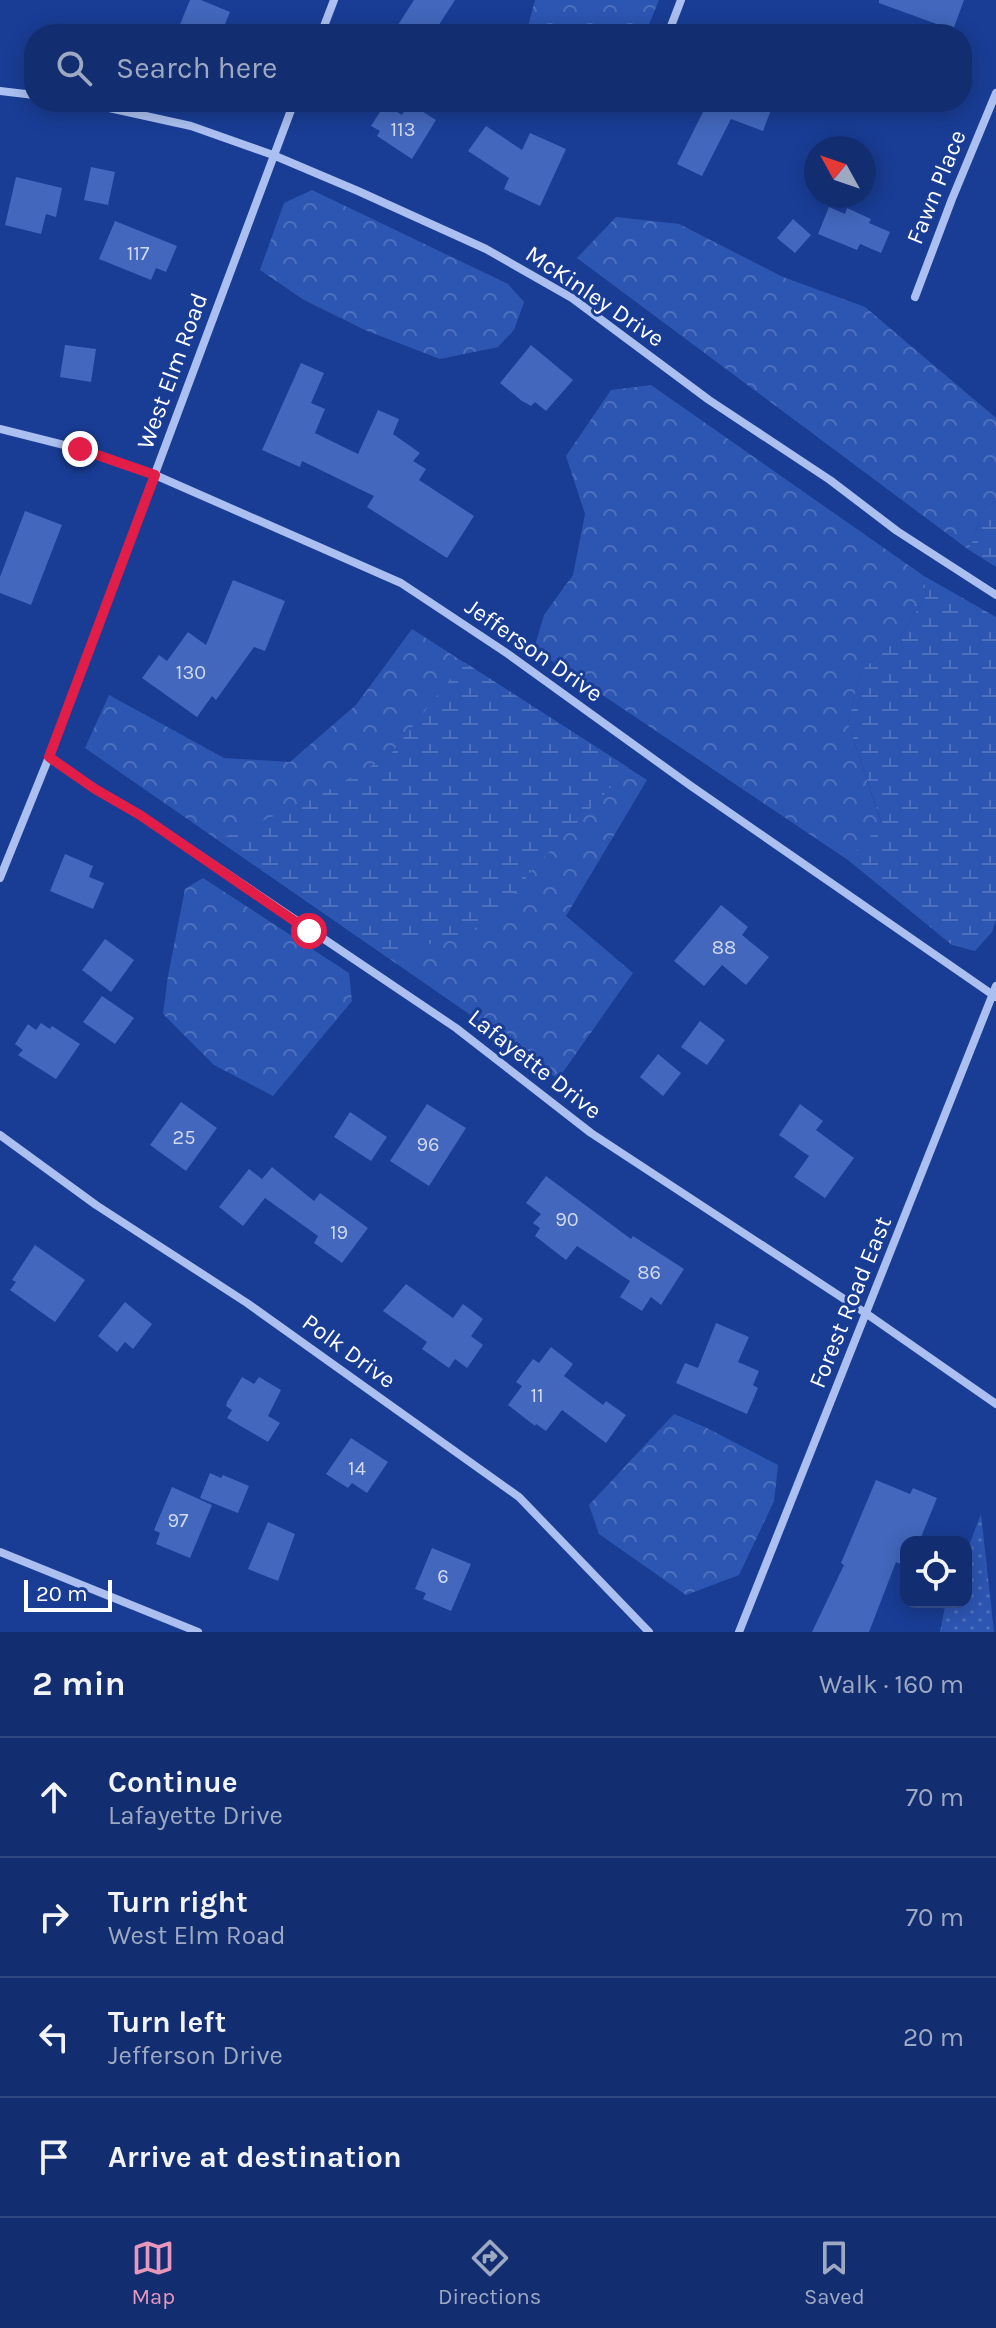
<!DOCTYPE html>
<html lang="en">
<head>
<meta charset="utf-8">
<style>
  :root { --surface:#132e70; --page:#1c3675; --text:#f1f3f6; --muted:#9da8c3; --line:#324a83; --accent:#e797bd }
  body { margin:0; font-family:Karla,sans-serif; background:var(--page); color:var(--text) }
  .controls { position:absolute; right:24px; bottom:24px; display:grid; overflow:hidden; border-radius:16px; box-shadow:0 4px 20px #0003 }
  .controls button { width:72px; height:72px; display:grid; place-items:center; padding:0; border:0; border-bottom:2px solid var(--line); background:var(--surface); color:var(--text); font:40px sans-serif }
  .compass { position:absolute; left:804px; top:136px; width:72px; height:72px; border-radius:50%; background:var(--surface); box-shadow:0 4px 20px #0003; rotate:310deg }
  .scale { position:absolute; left:24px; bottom:20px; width:88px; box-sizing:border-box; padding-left:8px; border:4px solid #fff; border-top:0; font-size:22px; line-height:28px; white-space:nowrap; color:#fff; -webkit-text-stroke:6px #193d95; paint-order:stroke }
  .stop { position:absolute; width:24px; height:24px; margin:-18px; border:6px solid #e11d48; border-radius:50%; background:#fff }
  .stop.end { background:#e11d48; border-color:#fff; box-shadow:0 2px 8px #0008 }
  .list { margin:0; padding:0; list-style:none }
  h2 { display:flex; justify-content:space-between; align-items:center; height:104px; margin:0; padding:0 32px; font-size:34px }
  h2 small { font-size:26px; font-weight:400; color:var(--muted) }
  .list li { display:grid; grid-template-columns:52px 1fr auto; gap:24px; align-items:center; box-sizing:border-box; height:120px; padding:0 32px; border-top:2px solid var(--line) }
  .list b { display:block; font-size:30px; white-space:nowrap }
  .list p { margin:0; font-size:26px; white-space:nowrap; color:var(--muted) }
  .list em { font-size:26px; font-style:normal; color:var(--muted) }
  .icon { flex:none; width:44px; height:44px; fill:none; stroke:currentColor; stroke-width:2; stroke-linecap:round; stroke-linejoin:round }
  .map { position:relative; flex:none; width:996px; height:1632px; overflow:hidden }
  .search { position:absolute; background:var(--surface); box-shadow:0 4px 20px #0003; left:24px; right:24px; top:24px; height:88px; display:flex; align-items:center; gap:20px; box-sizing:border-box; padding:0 28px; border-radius:32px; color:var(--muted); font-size:30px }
  .sheet { height:584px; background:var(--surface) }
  nav { display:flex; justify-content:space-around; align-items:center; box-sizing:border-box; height:112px; border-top:2px solid var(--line); background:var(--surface); font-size:22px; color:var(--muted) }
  nav a { display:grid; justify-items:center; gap:4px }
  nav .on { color:var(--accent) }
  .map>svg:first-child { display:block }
  .grass { fill:url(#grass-dots) }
  .forest { fill:url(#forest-crowns) }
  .wetland { fill:url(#wetland-marsh) }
  .building { fill:#4267bc }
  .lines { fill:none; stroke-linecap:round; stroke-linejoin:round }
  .minor { stroke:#abc0f0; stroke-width:8 }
  .route { stroke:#e11d48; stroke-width:10 }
  .labels { text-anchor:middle; stroke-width:6; stroke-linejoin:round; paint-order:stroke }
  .number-label { font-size:20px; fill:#d0d9ee }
  .street-label { font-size:24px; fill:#fff; stroke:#193d95 }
</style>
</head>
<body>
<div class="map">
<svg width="996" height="1632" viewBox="0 0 996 1632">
  <defs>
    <pattern id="grass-dots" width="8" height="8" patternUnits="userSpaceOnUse" patternTransform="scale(2)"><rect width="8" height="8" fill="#2d56b3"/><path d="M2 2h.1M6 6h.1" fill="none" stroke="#4c6fbe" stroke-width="1.8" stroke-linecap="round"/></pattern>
    <pattern id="forest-crowns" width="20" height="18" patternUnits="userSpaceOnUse" patternTransform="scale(2)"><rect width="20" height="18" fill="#2d56b3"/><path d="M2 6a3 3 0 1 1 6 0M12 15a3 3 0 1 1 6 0" fill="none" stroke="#4c6fbe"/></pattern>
    <pattern id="wetland-marsh" width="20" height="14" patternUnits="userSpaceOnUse" patternTransform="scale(2)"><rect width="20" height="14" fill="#2d56b3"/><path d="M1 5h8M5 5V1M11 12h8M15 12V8" fill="none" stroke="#4c6fbe"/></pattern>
  </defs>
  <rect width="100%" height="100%" fill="#193d95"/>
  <path class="grass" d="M981 1514 994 1632H940L946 1602H966V1553Z"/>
  <path class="forest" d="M535 0H659L645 34H526Z
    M312 190 508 284 524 302 514 330 498 347 440 359 365 330 304 300 260 270 284 203Z
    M616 217 679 224 783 277 865 307 996 418V501L984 509 969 550 577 258Z
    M651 385 924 576 926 596 901 636 861 671 848 723 882 825 848 860 534 649 544 615 573 575 585 514 566 456 611 390Z
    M412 629 647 780 566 916 633 973 558 1079 472 1016 85 748 109 695 224 758 290 762 356 705Z
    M203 878 349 973 352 1001 273 1096 214 1065 163 1014 168 976 185 889Z
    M674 1414 707 1428 778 1465 774 1501 739 1575 686 1595 599 1534 589 1505Z"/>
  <path class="wetland" d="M996 501V567L969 550 984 509Z
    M924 576 996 617V920L992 932 975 951 952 945 848 860 882 824 848 723 861 671 901 636 926 596Z
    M464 662 629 768 531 871 496 920 449 938 387 957 218 840 313 799 389 756Z"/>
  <path class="building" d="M190 0H201L230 12 221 34H176Z
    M414 0H455L433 34H392Z
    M879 0H964L953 30 879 3Z
    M692 102H774L763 131 731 119 702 176 677 164 704 110 691 105Z
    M409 103 436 120 412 159 377 136 380 131 371 126 385 104 402 115Z
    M486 126 522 150 530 133 566 149 540 206 504 189 509 178 468 151Z
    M91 167 115 172 108 205 84 200Z
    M16 177 62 188 56 217 46 214 41 234 5 225Z
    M829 207 845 214 847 208 871 219 869 223 890 232 881 253 860 244 857 250 818 234Z
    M793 219 811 235 795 253 777 238Z
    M115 221 177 246 166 272 156 268 151 280 99 259Z
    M65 345 96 349 91 382 60 377Z
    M531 345 573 380 546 411 535 402 531 406 522 401 500 383Z
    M301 363 324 373 311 403 325 409 315 433 358 454 378 410 399 419 393 434 420 453 413 461 426 469 419 480 474 516 447 558 367 507 374 496 302 461 300 467 262 450Z
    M25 511 62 525 31 605 0 593V577Z
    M233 580 285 601 265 651 254 647 216 700 212 696 197 717 142 678 159 655 167 661 188 632 206 645Z
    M65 854 93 866 89 877 104 883 93 909 50 891Z
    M721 905 748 927 742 935 769 957 746 985 722 965 704 986 674 961Z
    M105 939 134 960 111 992 82 970Z
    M102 996 134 1018 115 1044 83 1022Z
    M700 1021 725 1040 707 1065 681 1047Z
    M41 1023 50 1029 52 1026 80 1044 56 1079 18 1055 23 1050 15 1044 28 1024 36 1030Z
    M658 1054 681 1073 663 1096 640 1077Z
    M181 1102 217 1128 186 1171 150 1145Z
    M427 1104 466 1128 429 1186 390 1161Z
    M800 1104 823 1121 816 1130 854 1158 825 1198 794 1177 809 1156 779 1135Z
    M350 1112 387 1137 371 1161 334 1137Z
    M272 1167 314 1201 320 1193 368 1228 342 1263 314 1243 318 1236 265 1198 243 1226 219 1207 249 1169 262 1179Z
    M546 1176 631 1239 633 1236 684 1269 661 1305 651 1297 642 1311 620 1297 630 1281 577 1246 566 1260 535 1236 540 1228 533 1223 541 1214 526 1203Z
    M35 1245 85 1280 55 1322 10 1290 16 1282 12 1280Z
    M406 1284 453 1318 463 1304 483 1319 471 1336 483 1345 467 1368 455 1359 449 1368 422 1349 427 1342 383 1311Z
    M125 1302 152 1324 133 1349 125 1342 117 1352 98 1336Z
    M716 1323 749 1337 738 1362 759 1371 753 1385 758 1388 747 1414 676 1383 685 1363 698 1368Z
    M551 1347 573 1364 564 1376 603 1405 606 1401 626 1415 606 1443 562 1410 546 1431 536 1424 535 1426 508 1405 522 1386 516 1382 533 1359 539 1363Z
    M242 1377 254 1384 259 1377 281 1390 268 1416 280 1423 268 1442 227 1418 232 1410 226 1406 227 1402Z
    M351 1438 388 1462 367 1493 352 1483 348 1488 326 1474Z
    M210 1473 221 1478 223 1475 249 1486 238 1513 200 1498Z
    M876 1480 910 1494 913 1488 937 1498 919 1542H906L903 1565 896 1562 869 1632H812L844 1565 841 1563Z
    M172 1487 212 1505 190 1558 156 1544 160 1533 154 1530Z
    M268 1522 295 1534 278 1581 248 1569Z
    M432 1548 471 1564 451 1611 423 1599 426 1593 415 1589Z"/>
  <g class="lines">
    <path class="minor" d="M321 34 334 0
      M668 34 681 0
      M0 91 34 95
      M82 102 191 126 273 155 358 191 486 249 572 298 709 400 830 480 897 531 996 595
      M915 297 952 199 996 93
      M0 429 80 449 155 475 401 583 508 654 691 786 996 997
      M49 757 95 789 140 815 456 1028 591 1133 867 1314 996 1404
      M0 878 49 757 294 102
      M0 1135 96 1205 247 1303 519 1497 649 1632
      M0 1552 198 1632
      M739 1632 996 986"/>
  </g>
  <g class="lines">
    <path class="route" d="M80 449 155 475 49 757 95 789 140 815 309 931"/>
  </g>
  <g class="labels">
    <g class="number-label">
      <text x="403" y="136">113</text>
      <text x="138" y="260">117</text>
      <text x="191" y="679">130</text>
      <text x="724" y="954">88</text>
      <text x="184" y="1144">25</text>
      <text x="428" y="1151">96</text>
      <text x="567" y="1226">90</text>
      <text x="339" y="1239">19</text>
      <text x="649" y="1279">86</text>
      <text x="537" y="1402">11</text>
      <text x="357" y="1475">14</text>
      <text x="178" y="1527">97</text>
      <text x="443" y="1583">6</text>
    </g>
    <g class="street-label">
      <text transform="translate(936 187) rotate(-68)" y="8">Fawn Place</text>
      <text transform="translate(595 296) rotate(34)" y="8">McKinley Drive</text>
      <text transform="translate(172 371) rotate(-70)" y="8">West Elm Road</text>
      <text transform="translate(534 650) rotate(35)" y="8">Jefferson Drive</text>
      <text transform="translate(535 1064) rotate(38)" y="8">Lafayette Drive</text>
      <text transform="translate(850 1302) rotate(-68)" y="8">Forest Road East</text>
      <text transform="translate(349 1351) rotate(36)" y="8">Polk Drive</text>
    </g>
  </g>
</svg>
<div class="controls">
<button><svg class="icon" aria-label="locate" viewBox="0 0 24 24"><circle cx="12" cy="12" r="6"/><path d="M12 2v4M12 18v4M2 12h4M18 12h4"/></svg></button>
</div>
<svg class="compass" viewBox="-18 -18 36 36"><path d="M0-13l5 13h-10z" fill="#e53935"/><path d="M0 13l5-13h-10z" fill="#9da8c3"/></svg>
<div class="scale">20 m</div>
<div class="stop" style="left:309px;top:931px"></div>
<div class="stop end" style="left:80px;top:449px"></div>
<div class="search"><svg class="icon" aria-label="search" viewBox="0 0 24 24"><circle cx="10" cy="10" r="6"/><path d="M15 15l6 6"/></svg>Search here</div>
</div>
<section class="sheet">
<h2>2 min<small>Walk · 160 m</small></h2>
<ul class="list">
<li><svg class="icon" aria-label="ahead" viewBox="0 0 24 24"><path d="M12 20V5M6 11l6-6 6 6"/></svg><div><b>Continue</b><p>Lafayette Drive</p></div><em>70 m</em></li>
<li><svg class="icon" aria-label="right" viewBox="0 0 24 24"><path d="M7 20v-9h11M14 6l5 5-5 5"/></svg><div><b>Turn right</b><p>West Elm Road</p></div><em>70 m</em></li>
<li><svg class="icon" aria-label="left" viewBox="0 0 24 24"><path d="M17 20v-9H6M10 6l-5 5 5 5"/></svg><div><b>Turn left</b><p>Jefferson Drive</p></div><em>20 m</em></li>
<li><svg class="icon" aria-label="arrive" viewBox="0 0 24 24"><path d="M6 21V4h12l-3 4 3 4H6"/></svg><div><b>Arrive at destination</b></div></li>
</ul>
</section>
<nav>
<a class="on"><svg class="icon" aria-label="map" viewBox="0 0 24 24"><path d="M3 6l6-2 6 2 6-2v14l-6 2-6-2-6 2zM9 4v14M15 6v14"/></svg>Map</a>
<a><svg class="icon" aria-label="directions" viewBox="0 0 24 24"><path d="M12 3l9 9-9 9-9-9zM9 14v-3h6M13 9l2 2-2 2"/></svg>Directions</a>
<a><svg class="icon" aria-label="saved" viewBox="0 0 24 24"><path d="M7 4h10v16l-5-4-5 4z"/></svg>Saved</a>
</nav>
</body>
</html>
